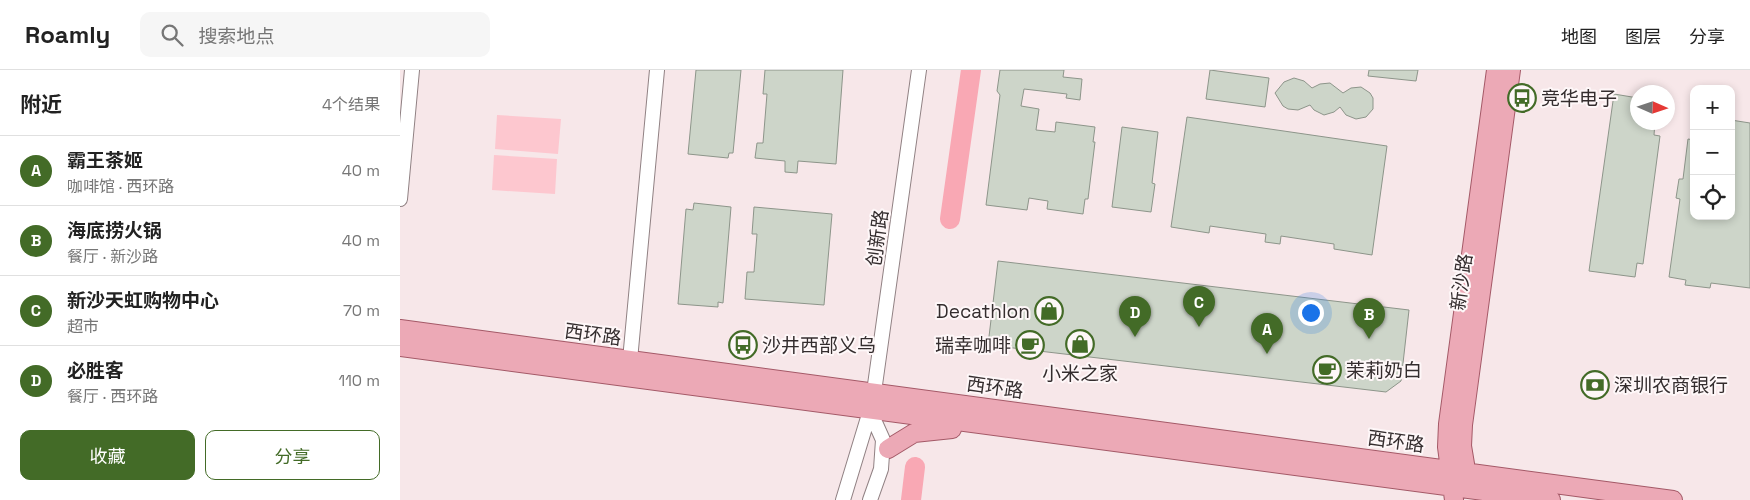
<!DOCTYPE html>
<html lang="zh">
<head>
<meta charset="utf-8">
<style>
  :root { --surface:#fff; --page:#f6f6f6; --text:#222; --muted:#767676; --line:#e0e0e0; --accent:#436b27 }
  body { margin:0; font-family:"Space Grotesk","Noto Sans SC",sans-serif; background:var(--page); color:var(--text) }
  .controls { position:absolute; right:15px; top:15px; display:grid; overflow:hidden; border-radius:10px; box-shadow:0 2px 8px #0003 }
  .controls button { width:45px; height:45px; display:grid; place-items:center; padding:0; border:0; border-bottom:1px solid var(--line); background:var(--surface); color:var(--text); font:25px sans-serif }
  .compass { position:absolute; left:1230px; top:15px; width:45px; height:45px; border-radius:50%; background:var(--surface); box-shadow:0 2px 8px #0003; rotate:93deg }
  .you { position:absolute; left:910px; top:242px; width:18px; height:18px; margin:-12px; border:4px solid #fff; border-radius:50%; background:#1a73e8; box-shadow:0 0 0 8px #1a73e833 }
  .badge { display:grid; place-items:center; width:32px; height:32px; border-radius:50%; background:var(--accent); color:#fff; font-size:16px; font-weight:700 }
  .pin { position:absolute; translate:-50% -41px; filter:drop-shadow(0 1px 2px #0008) }
  .pin::after { content:''; position:absolute; top:26px; width:18px; height:15px; background:inherit; clip-path:polygon(0 0,100% 0,50% 100%) }
  .list { margin:0; padding:0; list-style:none }
  h2 { display:flex; justify-content:space-between; align-items:center; height:65px; margin:0; padding:0 20px; font-size:21px }
  h2 small { font-size:16px; font-weight:400; color:var(--muted) }
  .list li { display:grid; grid-template-columns:32px 1fr auto; gap:15px; align-items:center; box-sizing:border-box; height:70px; padding:0 20px; border-top:1px solid var(--line) }
  .list b { display:block; font-size:19px; white-space:nowrap }
  .list p { margin:0; font-size:16px; white-space:nowrap; color:var(--muted) }
  .list em { font-size:16px; font-style:normal; color:var(--muted) }
  .actions { display:flex; gap:10px; padding:15px 20px }
  .actions a { flex:1; padding:11px 0; border:1px solid var(--accent); border-radius:10px; text-align:center; font-size:18px; color:var(--accent) }
  .actions .main { background:var(--accent); color:#fff }
  .icon { flex:none; width:28px; height:28px; fill:none; stroke:currentColor; stroke-width:2; stroke-linecap:round; stroke-linejoin:round }
  .map { position:relative; flex:none; width:1350px; height:430px; overflow:hidden }
  header { display:flex; align-items:center; gap:30px; box-sizing:border-box; height:70px; padding:0 25px; background:var(--surface); border-bottom:1px solid var(--line) }
  header strong { font-size:24px }
  nav { display:flex; gap:28px; margin-inline-start:auto; font-size:18px }
  .search { width:350px; height:45px; background:var(--page); display:flex; align-items:center; gap:12px; box-sizing:border-box; padding:0 18px; border-radius:10px; color:var(--muted); font-size:19px }
  main { display:flex }
  aside { flex:1; background:var(--surface) }
  .map>svg:first-child { display:block }
  .green { fill:#fdc7cf }
  .lines { fill:none; stroke-linecap:round; stroke-linejoin:round }
  .river { stroke:#f9a8b4; stroke-width:20 }
  .building { fill:#cdd5c9; stroke:#8d958a }
  .minor-casing { stroke:#908183; stroke-width:16 }
  .major-casing { stroke:#a45967; stroke-width:20 }
  .minor { stroke:#fff; stroke-width:14 }
  .major { stroke:#eca9b6; stroke-width:18 }
  .labels { text-anchor:middle; stroke-width:4; stroke-linejoin:round; paint-order:stroke }
  .poi-label { font-size:19px; fill:#342d2e; stroke:#fef7f8; text-anchor:start }
  .street-label { font-size:19px; fill:#342d2e; stroke:#fef7f8 }
</style>
</head>
<body>
<header>
<strong>Roamly</strong>
<div class="search"><svg class="icon" aria-label="search" viewBox="0 0 24 24"><circle cx="10" cy="10" r="6"/><path d="M15 15l6 6"/></svg>搜索地点</div>
<nav><a>地图</a><a>图层</a><a>分享</a></nav>
</header>
<main>
<aside>
<h2>附近<small>4个结果</small></h2>
<ul class="list">
<li><span class="badge">A</span><div><b>霸王茶姬</b><p>咖啡馆 · 西环路</p></div><em>40 m</em></li>
<li><span class="badge">B</span><div><b>海底捞火锅</b><p>餐厅 · 新沙路</p></div><em>40 m</em></li>
<li><span class="badge">C</span><div><b>新沙天虹购物中心</b><p>超市</p></div><em>70 m</em></li>
<li><span class="badge">D</span><div><b>必胜客</b><p>餐厅 · 西环路</p></div><em>110 m</em></li>
</ul>
<div class="actions"><a class="main">收藏</a><a>分享</a></div>
</aside>
<div class="map">
<svg width="1350" height="430" viewBox="0 0 1350 430">
  <rect width="100%" height="100%" fill="#f7e7e9"/>
  <path class="green" d="M97 45 161 49 158 84 95 79Z
    M94 85 157 89 155 124 92 120Z"/>
  <g class="lines">
    <path class="river" d="M550 149 571 0
      M511 430 515 397"/>
  </g>
  <path class="building" d="M296 0H341L333 83H329L328 88 288 84Z
    M365 0H443L436 94 398 91 397 103 385 102V91L355 88 357 73H363L367 24H363Z
    M600 0H664L663 7 682 9 680 30 666 28 667 24 624 19 621 36 639 39 636 60 655 62 656 52 695 57 693 72H695L688 129H685L683 144 647 139 648 131 629 128 627 140 586 135 600 25 597 21Z
    M810 0 869 8 865 37 806 29Z
    M969 0H1018L1016 11 968 6Z
    M894 8 904 11 912 18 920 14 930 13 943 23 951 18 961 17 970 23 973 28V39L966 47 956 49 946 45 940 37 934 42 924 45 914 40 910 35 898 40 888 39 883 36 875 23 884 12Z
    M1214 24 1238 28V52H1255L1254 65 1260 66 1243 194 1237 193 1235 207 1189 201Z
    M787 47 987 76 972 185 934 179V174L881 166 880 174 865 172 866 164 810 156 809 163 771 157Z
    M1331 50 1350 53V218L1311 213 1310 218 1285 215 1286 210 1269 207 1280 129 1276 128 1279 109H1283L1288 69 1294 70V146H1331Z
    M722 57 758 62 752 113 755 114 751 142 712 137Z
    M294 133 331 137 323 233 318 232V237L278 234 286 139 293 140Z
    M354 137 432 144 424 235 345 229 347 202H354L357 164H352Z
    M598 191 1009 240 1001 311 986 322 588 275Z"/>
  <g class="lines">
    <defs>
      <path id="minor" d="M0 129 12 0
        M230 290 257 0
        M443 430 470 341 474 322 519 0
        M470 430 481 399 483 370 470 341"/>
      <path id="major" d="M0 259 1273 430
        M0 277 1151 430
        M488 379 514 363 552 359
        M1068 412 1062 376 1063 355 1111 0
        M1054 430 1047 377 1048 354 1096 0"/>
    </defs>
    <use href="#minor" class="minor-casing"/>
    <use href="#major" class="major-casing"/>
    <use href="#minor" class="minor"/>
    <use href="#major" class="major"/>
  </g>
  <defs>
    <symbol id="bus-ring" viewBox="-11 -11 22 22"><circle r="9.5" fill="#fef7f8" stroke="#436b27" stroke-width="1.5"/><path d="M-5-6H5V4H4V6H2V4H-2V6H-4V4H-5ZM-3.5-4V0h7V-4ZM-3.5 1.2v1.5H-2V1.2ZM2 1.2v1.5H3.5V1.2Z" fill="#436b27"/></symbol>
    <symbol id="shop-ring" viewBox="-11 -11 22 22"><circle r="9.5" fill="#fef7f8" stroke="#436b27" stroke-width="1.5"/><path d="M-5-2.5h2.3a2.7 3.5 0 0 1 5.4 0H5L5.5 6h-11ZM-1.5-2.5h3a1.5 2.3 0 0 0-3 0Z" fill="#436b27"/></symbol>
    <symbol id="cafe-ring" viewBox="-11 -11 22 22"><circle r="9.5" fill="#fef7f8" stroke="#436b27" stroke-width="1.5"/><path d="M-5.5-4.5H6V0H3Q3 3.5 0 3.5H-2.5Q-5.5 3.5-5.5 0ZM3-3.2v2h1.7v-2ZM-6 4.5H4V6H-6Z" fill="#436b27"/></symbol>
    <symbol id="bank-ring" viewBox="-11 -11 22 22"><circle r="9.5" fill="#fef7f8" stroke="#436b27" stroke-width="1.5"/><path d="M-6-4H6V4H-6ZM0-2.3a2.3 2.3 0 1 0 0 4.6a2.3 2.3 0 1 0 0-4.6Z" fill="#436b27"/></symbol>
  </defs>
  <g fill-rule="evenodd">
    <use href="#bus-ring" x="1106" y="12" width="32" height="32"/>
    <use href="#shop-ring" x="633" y="225" width="32" height="32"/>
    <use href="#shop-ring" x="664" y="258" width="32" height="32"/>
    <use href="#bus-ring" x="327" y="259" width="32" height="32"/>
    <use href="#cafe-ring" x="614" y="259" width="32" height="32"/>
    <use href="#cafe-ring" x="911" y="284" width="32" height="32"/>
    <use href="#bank-ring" x="1179" y="299" width="32" height="32"/>
  </g>
  <g class="labels">
    <g class="poi-label">
      <text x="1141" y="35">竞华电子</text>
      <text x="630" y="248" text-anchor="end">Decathlon</text>
      <text x="362" y="282">沙井西部义乌</text>
      <text x="611" y="282" text-anchor="end">瑞幸咖啡</text>
      <text x="946" y="307">茉莉奶白</text>
      <text x="680" y="310" text-anchor="middle">小米之家</text>
      <text x="1214" y="322">深圳农商银行</text>
    </g>
    <g class="street-label">
      <text transform="translate(477 168) rotate(-82)" y="7">创新路</text>
      <text transform="translate(1061 212) rotate(-82)" y="7">新沙路</text>
      <text transform="translate(193 264) rotate(8)" y="7">西环路</text>
      <text transform="translate(595 317) rotate(8)" y="7">西环路</text>
      <text transform="translate(996 371) rotate(8)" y="7">西环路</text>
    </g>
  </g>
</svg>
<div class="controls">
<button>+</button>
<button>−</button>
<button><svg class="icon" aria-label="locate" viewBox="0 0 24 24"><circle cx="12" cy="12" r="6"/><path d="M12 2v4M12 18v4M2 12h4M18 12h4"/></svg></button>
</div>
<svg class="compass" viewBox="-18 -18 36 36"><path d="M0-13l5 13h-10z" fill="#e53935"/><path d="M0 13l5-13h-10z" fill="#767676"/></svg>
<div class="you"></div>
<div class="pin badge" style="left:867px;top:284px">A</div>
<div class="pin badge" style="left:969px;top:269px">B</div>
<div class="pin badge" style="left:799px;top:257px">C</div>
<div class="pin badge" style="left:735px;top:267px">D</div>
</div>
</main>
</body>
</html>
